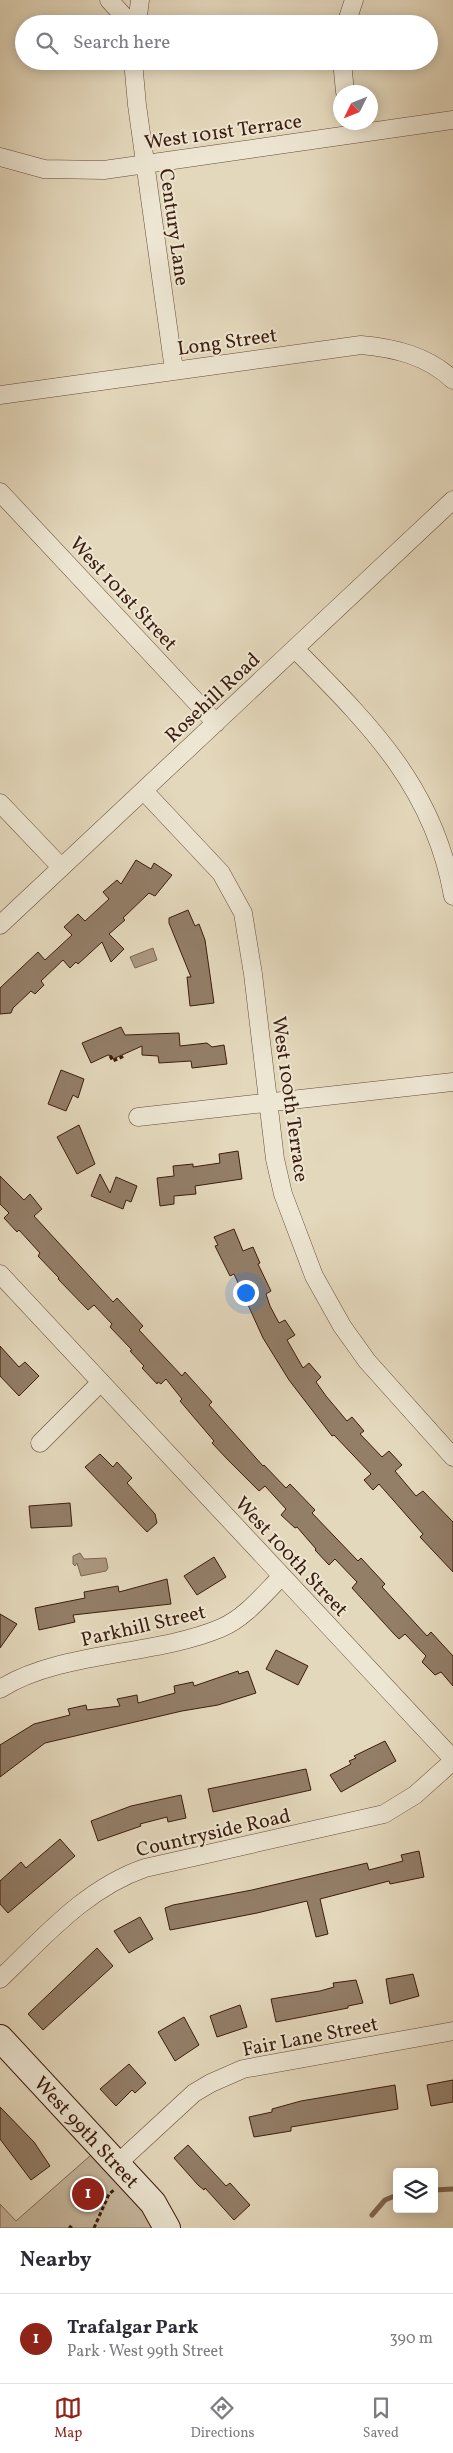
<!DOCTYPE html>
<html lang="en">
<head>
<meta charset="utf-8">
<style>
  :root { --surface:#fff; --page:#f7f7f7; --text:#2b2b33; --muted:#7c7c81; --line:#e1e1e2; --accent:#8f2418 }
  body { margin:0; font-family:Vollkorn,serif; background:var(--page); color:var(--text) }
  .controls { position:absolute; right:15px; bottom:15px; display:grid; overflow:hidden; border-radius:5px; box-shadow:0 2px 12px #0003 }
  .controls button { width:45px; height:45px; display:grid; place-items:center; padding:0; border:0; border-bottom:1px solid var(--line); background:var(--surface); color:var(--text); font:25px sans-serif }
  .compass { position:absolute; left:333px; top:85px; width:45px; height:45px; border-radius:50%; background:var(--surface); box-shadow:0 2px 12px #0003; rotate:227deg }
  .you { position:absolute; left:245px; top:1292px; width:18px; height:18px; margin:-12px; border:4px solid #fff; border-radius:50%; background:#1a73e8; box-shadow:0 0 0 8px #1a73e833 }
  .badge { display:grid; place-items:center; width:32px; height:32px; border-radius:50%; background:var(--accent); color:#fff; font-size:16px; font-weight:700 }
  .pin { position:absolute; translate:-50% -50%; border:2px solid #fff; box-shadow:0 1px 5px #0006 }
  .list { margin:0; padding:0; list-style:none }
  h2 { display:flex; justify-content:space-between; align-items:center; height:65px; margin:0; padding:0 20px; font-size:21px }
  h2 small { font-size:16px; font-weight:400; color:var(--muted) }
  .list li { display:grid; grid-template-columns:32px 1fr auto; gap:15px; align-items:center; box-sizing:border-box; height:90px; padding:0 20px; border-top:1px solid var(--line) }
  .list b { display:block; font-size:19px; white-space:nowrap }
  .list p { margin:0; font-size:16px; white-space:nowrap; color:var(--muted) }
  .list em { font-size:16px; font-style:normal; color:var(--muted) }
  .icon { flex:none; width:28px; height:28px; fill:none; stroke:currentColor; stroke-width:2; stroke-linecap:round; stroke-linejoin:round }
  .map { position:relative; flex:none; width:453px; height:2228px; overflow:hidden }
  .search { position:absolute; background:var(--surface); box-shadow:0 2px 12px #0003; left:15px; right:15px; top:15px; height:55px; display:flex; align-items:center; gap:12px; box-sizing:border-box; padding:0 18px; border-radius:28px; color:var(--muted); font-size:19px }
  .sheet { height:155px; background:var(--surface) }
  nav { display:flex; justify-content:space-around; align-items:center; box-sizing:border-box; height:70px; border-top:1px solid var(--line); background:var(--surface); font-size:14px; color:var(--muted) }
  nav a { display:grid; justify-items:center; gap:2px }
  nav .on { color:var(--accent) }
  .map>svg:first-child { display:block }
  .green { fill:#c7b89e; stroke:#826a56 }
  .water { fill:#ab9880; stroke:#7f6652 }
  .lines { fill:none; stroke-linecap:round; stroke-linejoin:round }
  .stream { stroke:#7f6652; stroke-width:5 }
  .building { fill:#937e68; stroke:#3c1c0d }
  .street-casing { stroke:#664b39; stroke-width:19 }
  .secondary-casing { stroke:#3c1c0d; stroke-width:28 }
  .path { stroke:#3c1c0d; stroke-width:3; stroke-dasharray:4 2.5; stroke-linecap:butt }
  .street { stroke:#ede6d3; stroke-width:18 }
  .secondary { stroke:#ede6d3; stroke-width:26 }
  .labels { text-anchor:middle; stroke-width:4; stroke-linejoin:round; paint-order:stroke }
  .street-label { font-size:20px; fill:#3c1c0d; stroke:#ede6d3 }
</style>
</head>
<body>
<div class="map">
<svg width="453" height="2228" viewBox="0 0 453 2228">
  <rect width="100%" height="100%" fill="#e4d8bc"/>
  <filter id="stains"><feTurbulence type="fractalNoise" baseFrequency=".004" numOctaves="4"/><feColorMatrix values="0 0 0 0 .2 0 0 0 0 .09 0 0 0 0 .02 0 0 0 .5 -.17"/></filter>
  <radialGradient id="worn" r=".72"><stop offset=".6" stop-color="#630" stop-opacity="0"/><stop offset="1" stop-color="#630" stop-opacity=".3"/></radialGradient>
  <path class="green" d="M91 2155 147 2214 155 2228H0V2204L16 2221Z"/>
  <path class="water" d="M153 948 157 960 135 968 130 957Z
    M80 1553 84 1559 106 1558 108 1568 106 1571 81 1576 77 1563 75 1566 73 1564V1556Z"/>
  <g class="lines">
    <path class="stream" d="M434 2190 453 2189
      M372 2215 385 2200 397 2195"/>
  </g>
  <path class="building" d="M136 860 151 869 154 863 172 875 155 896 149 893 123 918 125 920 109 934 124 949 111 962 102 942 78 964 76 962 70 968 63 960 41 981 44 985 35 994 31 991 13 1008 11 1013 0 1014V988L38 952 45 960 72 935 64 927 78 914 85 921 109 899 103 892 117 880 121 884Z
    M188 910 195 926 199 924 205 940 214 1003 190 1006 187 977H191L169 923V918Z
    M121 1027 125 1035 179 1033 180 1046 207 1043 212 1047 224 1045 227 1064 192 1068 191 1061 159 1063 158 1056 142 1055V1046L113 1059 112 1056 108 1055 91 1063 82 1043Z
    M61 1070 84 1079 78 1098 73 1095 66 1111 48 1104Z
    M79 1125 95 1164 77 1174 57 1137Z
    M238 1151 242 1179 195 1186 196 1194 174 1196V1204L160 1206 157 1178 174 1176 173 1166 193 1164V1167L220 1163 219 1154Z
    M100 1174 110 1193 116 1177 137 1186 131 1202 126 1200 123 1209 91 1196Z
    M0 1176 24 1200 30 1194 42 1209 34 1216 113 1302 117 1298 143 1326 139 1330 182 1376 185 1372 212 1402 209 1405 263 1466 264 1465 286 1488 290 1484 315 1510 312 1513 358 1561 361 1558 385 1584 382 1587 427 1636 431 1632 453 1656V1686L441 1672 435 1675 422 1662 426 1656 405 1634 399 1639 394 1634 352 1588 357 1582 335 1559 329 1565 315 1550 316 1549 297 1527 295 1528 281 1515 286 1509 265 1486 259 1491 227 1459 212 1443 214 1441 180 1401 182 1399 166 1379 161 1384 158 1382 157 1384 142 1368 144 1366 130 1351 132 1350 110 1327 112 1324 94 1305 88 1310 58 1279 59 1278 38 1256 40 1253 19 1230 17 1232 4 1218 9 1213 0 1204Z
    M234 1229 243 1251 253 1247 260 1263 258 1264 271 1291 266 1294 270 1306 279 1323 285 1320 295 1335 287 1340 303 1368 309 1363 321 1377 316 1382 326 1396 347 1421 352 1417 364 1431 360 1434 382 1457 389 1451 402 1465 395 1471 416 1496 423 1491 453 1522V1572L420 1537 423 1534 379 1484 373 1490 364 1480 371 1474 334 1435 332 1436 289 1380 263 1338 234 1274 230 1276 215 1246 218 1245 214 1237Z
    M0 1346 19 1367 25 1362 39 1376 19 1396 0 1376Z
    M100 1454 113 1467 117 1462 132 1478 127 1483 155 1514 157 1523 147 1532 85 1467Z
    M70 1503 72 1526 31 1528 29 1506Z
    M214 1557 226 1577 197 1595 184 1576Z
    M167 1579 171 1604 73 1615 75 1622 39 1630 35 1608 85 1598 84 1592 118 1586 119 1592Z
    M0 1614 17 1624 0 1648Z
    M276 1650 308 1666 298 1685 266 1669Z
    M238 1671 239 1674 248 1671 256 1693 218 1705 182 1711 45 1743 0 1777V1745L34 1724 70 1715 68 1709 86 1705 87 1710 120 1706 117 1699 137 1695 138 1703 175 1693 174 1686 193 1682 194 1686Z
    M385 1741 396 1761 341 1792 330 1775 351 1764 349 1761 356 1758 354 1756Z
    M306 1769 311 1790 213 1812 208 1789Z
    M181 1795 186 1818 168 1822 167 1817 140 1824 141 1826 98 1841 91 1821 131 1806Z
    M60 1839 75 1856 8 1913 0 1904V1881L21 1862 26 1868Z
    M419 1851 424 1877 390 1884 389 1881 320 1899 328 1934 316 1937 307 1901 257 1913 170 1930 165 1908 173 1905 252 1890 367 1863 369 1870 403 1861 401 1855Z
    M140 1917 153 1939 129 1953 114 1931Z
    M97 1948 113 1966 43 2030 28 2014Z
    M413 1974 419 1996 390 2004 386 1979Z
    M356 1980 363 2003 348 2006V2008L276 2022 271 1999 320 1991 334 1987 333 1983Z
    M240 2005 247 2027 217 2037 210 2016Z
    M184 2017 199 2045 175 2061 158 2032Z
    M129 2064 146 2083 135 2093 132 2090 116 2106 100 2089Z
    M453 2080V2102L431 2106 427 2085Z
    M395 2085 398 2109 291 2127V2131L254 2137 249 2117 272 2112V2109L301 2101Z
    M0 2107 34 2142 50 2166 31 2180 0 2139Z
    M188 2145 226 2186 230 2183 250 2205 234 2220 205 2188 204 2190 198 2185 174 2158Z"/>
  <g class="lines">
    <defs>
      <path id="street" d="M109 0 131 24
        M137 24 140 0
        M346 24 354 0
        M133 61 137 105 174 370
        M342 61 345 92
        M0 157 44 169 104 170 453 120
        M0 395 361 345C395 348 428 356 453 380
        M0 492 216 723
        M295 649C369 724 434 787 453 896
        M144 791 221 873 243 913 253 974 275 1159 283 1194 314 1276 342 1326 367 1361 453 1457
        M0 803 61 867
        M0 925 453 500
        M138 1117 453 1082
        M0 1274 453 1759
        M40 1443 101 1382
        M0 1689C60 1651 155 1656 221 1628 245 1618 263 1595 282 1576
        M0 1979C44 1937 86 1888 145 1868L384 1814 415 1795 453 1761
        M117 2164 194 2093 211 2083 243 2069 453 2031"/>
      <g id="secondary">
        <path id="s1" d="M0 2038 153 2203 167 2228"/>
      </g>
    </defs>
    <use href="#street" class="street-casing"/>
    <use href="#secondary" class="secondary-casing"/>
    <path class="path" d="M110 1056 113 1061 124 1056
      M69 2226 72 2228
      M94 2228 109 2194 114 2190"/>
    <use href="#street" class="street"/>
    <use href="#secondary" class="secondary"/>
  </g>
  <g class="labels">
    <g class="street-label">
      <text transform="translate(223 131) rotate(-8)" y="7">West 101st Terrace</text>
      <text transform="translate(175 227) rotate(82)" y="7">Century Lane</text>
      <text transform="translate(227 341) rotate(-8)" y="7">Long Street</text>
      <text transform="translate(124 593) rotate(47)" y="7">West 101st Street</text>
      <text transform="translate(212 697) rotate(-43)" y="7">Rosehill Road</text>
      <text transform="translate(291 1099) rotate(82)" y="7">West 100th Terrace</text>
      <text transform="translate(292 1556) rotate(47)" y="7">West 100th Street</text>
      <text transform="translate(143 1625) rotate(-13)" y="7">Parkhill Street</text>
      <text transform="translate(213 1832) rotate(-13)" y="7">Countryside Road</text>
      <text transform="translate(310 2036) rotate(-11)" y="7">Fair Lane Street</text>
      <text dy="7" stroke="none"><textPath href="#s1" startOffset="128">West 99th Street</textPath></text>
    </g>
  </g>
  <rect width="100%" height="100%" filter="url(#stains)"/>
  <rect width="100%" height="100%" fill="url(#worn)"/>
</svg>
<div class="controls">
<button><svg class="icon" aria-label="layers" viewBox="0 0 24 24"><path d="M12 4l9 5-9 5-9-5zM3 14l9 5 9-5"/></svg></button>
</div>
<svg class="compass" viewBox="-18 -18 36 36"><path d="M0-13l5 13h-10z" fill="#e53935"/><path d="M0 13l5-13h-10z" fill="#7c7c81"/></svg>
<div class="you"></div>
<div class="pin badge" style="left:88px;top:2194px">1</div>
<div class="search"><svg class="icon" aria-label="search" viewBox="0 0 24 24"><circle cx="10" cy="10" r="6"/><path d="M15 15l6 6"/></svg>Search here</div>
</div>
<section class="sheet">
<h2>Nearby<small></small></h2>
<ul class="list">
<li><span class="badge">1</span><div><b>Trafalgar Park</b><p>Park · West 99th Street</p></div><em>390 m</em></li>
</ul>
</section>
<nav>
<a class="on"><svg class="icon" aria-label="map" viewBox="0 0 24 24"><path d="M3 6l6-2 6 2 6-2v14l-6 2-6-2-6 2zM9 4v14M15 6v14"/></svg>Map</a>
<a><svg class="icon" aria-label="directions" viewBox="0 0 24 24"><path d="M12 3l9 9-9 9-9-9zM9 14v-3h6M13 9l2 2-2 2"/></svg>Directions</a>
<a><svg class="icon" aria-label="saved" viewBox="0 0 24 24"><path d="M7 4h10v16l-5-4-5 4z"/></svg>Saved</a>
</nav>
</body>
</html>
